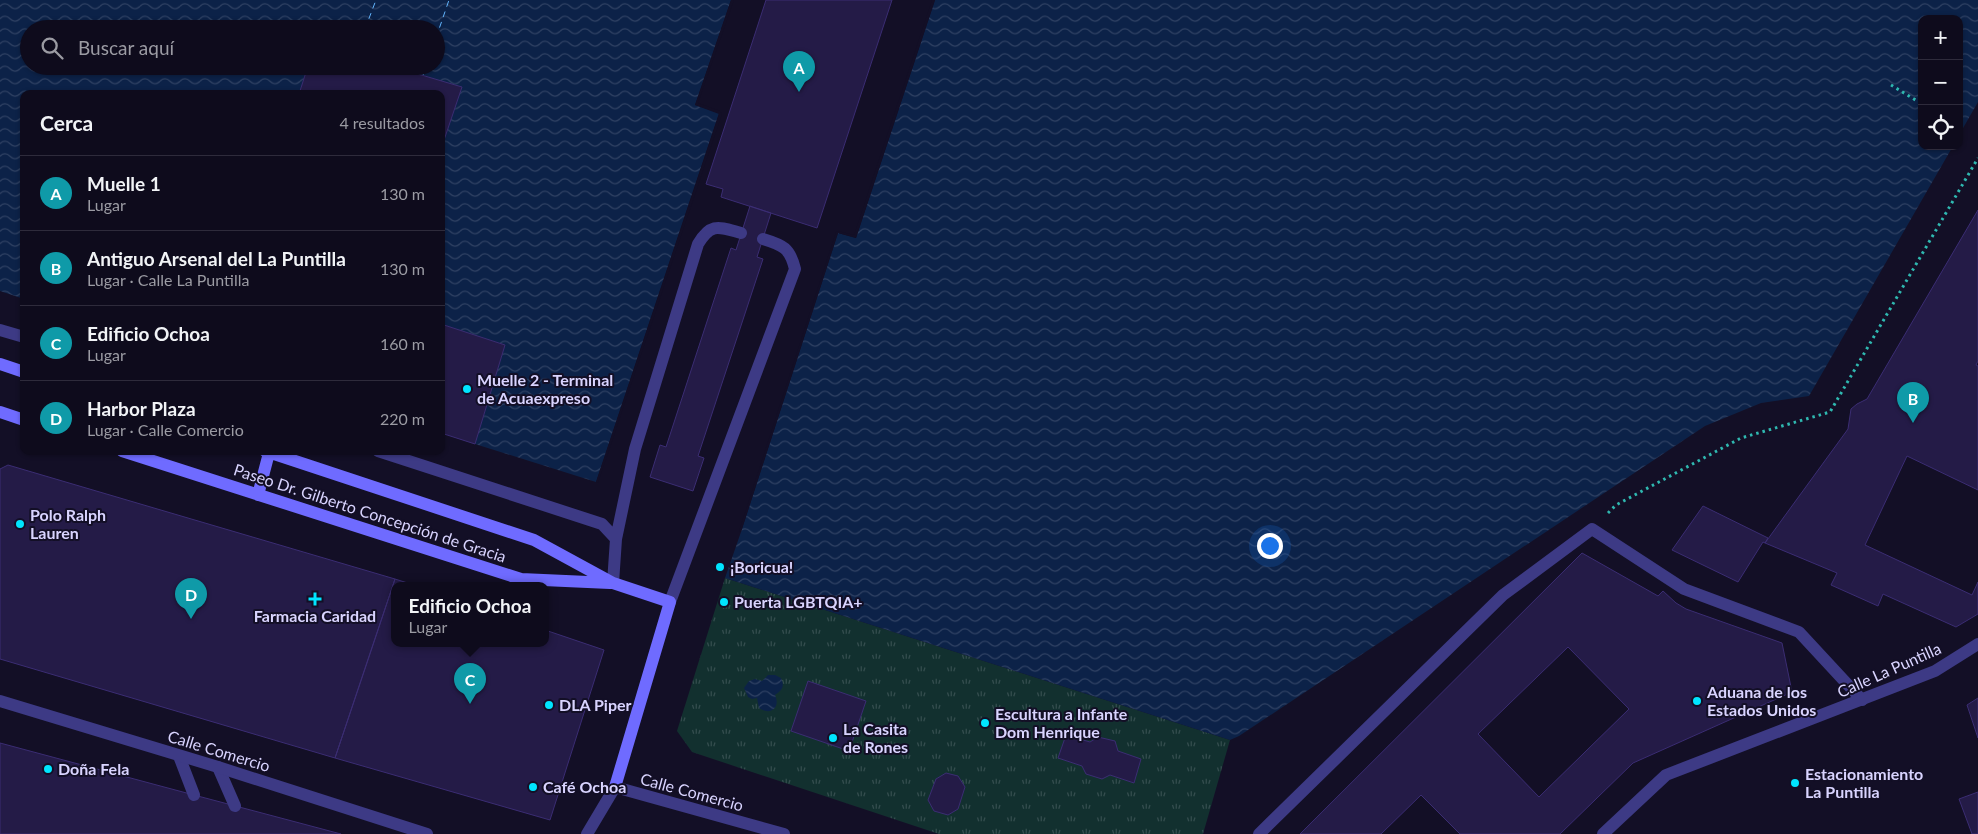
<!DOCTYPE html>
<html lang="es">
<head>
<meta charset="utf-8">
<style>
  :root { --surface:#0e0b1c; --page:#1c1929; --text:#f1f3f6; --muted:#9b9ba3; --line:#2e2b3b; --accent:#00e5ff }
  body { margin:0; font-family:Lato,sans-serif; background:var(--page); color:var(--text) }
  .controls { position:absolute; right:15px; top:15px; display:grid; overflow:hidden; border-radius:10px; box-shadow:0 1px 4px #0004 }
  .controls button { width:45px; height:45px; display:grid; place-items:center; padding:0; border:0; border-bottom:1px solid var(--line); background:var(--surface); color:var(--text); font:25px sans-serif }
  .you { position:absolute; left:1269px; top:545px; width:18px; height:18px; margin:-12px; border:4px solid #fff; border-radius:50%; background:#1a73e8; box-shadow:0 0 0 8px #1a73e833 }
  .badge { display:grid; place-items:center; width:32px; height:32px; border-radius:50%; background:var(--accent); color:#fff; font-size:16px; font-weight:700 }
  .pin { position:absolute; translate:-50% -41px; filter:drop-shadow(0 1px 2px #0008) }
  .pin::after { content:''; position:absolute; top:26px; width:18px; height:15px; background:inherit; clip-path:polygon(0 0,100% 0,50% 100%) }
  .popup { position:absolute; left:391px; top:582px; width:158px; height:65px; box-sizing:border-box; display:grid; place-content:center; border-radius:10px; background:var(--surface); filter:drop-shadow(0 1px 4px #0005); font-size:16px; white-space:nowrap; color:var(--muted) }
  .popup b { font-size:19px; color:var(--text) }
  .popup::after { content:''; position:absolute; left:50%; top:100%; margin-left:-10px; border:10px solid transparent; border-top-color:var(--surface) }
  .list { margin:0; padding:0; list-style:none }
  h2 { display:flex; justify-content:space-between; align-items:center; height:65px; margin:0; padding:0 20px; font-size:21px }
  h2 small { font-size:16px; font-weight:400; color:var(--muted) }
  .list li { display:grid; grid-template-columns:32px 1fr auto; gap:15px; align-items:center; box-sizing:border-box; height:75px; padding:0 20px; border-top:1px solid var(--line) }
  .list b { display:block; font-size:19px; white-space:nowrap }
  .list p { margin:0; font-size:16px; white-space:nowrap; color:var(--muted) }
  .list em { font-size:16px; font-style:normal; color:var(--muted) }
  .icon { flex:none; width:28px; height:28px; fill:none; stroke:currentColor; stroke-width:2; stroke-linecap:round; stroke-linejoin:round }
  .map { position:relative; flex:none; width:1978px; height:834px; overflow:hidden }
  .search { position:absolute; background:var(--surface); box-shadow:0 1px 4px #0004; left:20px; top:20px; width:425px; height:55px; display:flex; align-items:center; gap:12px; box-sizing:border-box; padding:0 18px; border-radius:28px; color:var(--muted); font-size:19px }
  .panel { position:absolute; background:var(--surface); box-shadow:0 1px 4px #0004; left:20px; top:90px; width:425px; height:365px; border-radius:10px }
  .map>svg:first-child { display:block }
  .park { fill:url(#park-tufts) }
  .water { fill:url(#water-waves) }
  .pier { fill:#130f26 }
  .lines { fill:none; stroke-linecap:round; stroke-linejoin:round }
  .ferry { stroke:#62b6ff; stroke-width:1; stroke-dasharray:6 5; stroke-linecap:butt }
  .building { fill:#241b47; stroke:#3b2d73; fill-rule:evenodd }
  .path { stroke:#2fb8b0; stroke-width:3; stroke-dasharray:2.5 4; stroke-linecap:butt }
  .lane { stroke:#3d3a85; stroke-width:12 }
  .street { stroke:#3d3a85; stroke-width:12 }
  .secondary { stroke:#6f6bff; stroke-width:12 }
  .poi-dot { fill:#00e5ff; stroke:#130f26; stroke-width:2 }
  .labels { text-anchor:middle; stroke-width:4; stroke-linejoin:round; paint-order:stroke }
  .poi-label { font-size:16px; font-weight:bold; fill:#d9d4ff; stroke:#130f26; text-anchor:start }
  .street-label { font-size:16px; fill:#d9d4ff; stroke:#130f26 }
</style>
</head>
<body>
<div class="map">
<svg width="1978" height="834" viewBox="0 0 1978 834">
  <defs>
    <pattern id="park-tufts" width="24" height="20" patternUnits="userSpaceOnUse" patternTransform="scale(1.25)"><rect width="24" height="20" fill="#12302f"/><path d="M3 7l-1-3M5 7V3M7 7l1-3M15 17l-1-3M17 17v-4M19 17l1-3" fill="none" stroke="#344d4e"/></pattern>
    <pattern id="water-waves" width="16" height="10" patternUnits="userSpaceOnUse" patternTransform="scale(1.25)"><rect width="16" height="10" fill="#0c2248"/><path d="M0 5q4-4 8 0t8 0" fill="none" stroke="#2f4163"/></pattern>
  </defs>
  <rect width="100%" height="100%" fill="#130f26"/>
  <path class="park" d="M725 578 1230 740 1203 834H939L692 752 677 731Z"/>
  <path class="water" d="M0 0H731L695 105 719 113 596 482 475 444 505 345 441 324V149L461 88 391 66H436V29H29V66H308L299 94H24V299L0 291Z
    M935 0H1978V102L1959 135V19H1922V146H1953L1809 396 1761 403 1705 426 1239 736 1230 740 725 578 741 532 838 233 856 238Z
    M768 675H775L781 678C785 687 782 690 775 695 781 708 770 716 759 708L757 698 752 699 748 697 744 688 749 681 755 679 762 681Z"/>
  <path class="pier" d="M731 0H734L698 103 720 111 722 114 598 483 596 482 719 114 695 105Z
    M932 0H935L856 238 838 233 741 532 739 531 836 232 838 231 854 235Z"/>
  <g class="lines">
    <path class="ferry" d="M365 29 376 0
      M436 38 449 0
      M423 75 426 66"/>
  </g>
  <path class="building" d="M766 0H892L817 228 721 197 723 189 706 184Z
    M308 66H391L462 87 441 149V94H299Z
    M750 206 771 213 757 257 763 259 698 456 704 458 693 491 650 477 660 445 666 447 731 248 736 250Z
    M1978 210V361L1976 365 1978 366V490L1907 456 1865 545 1972 595 1978 582V614L1956 627 1883 594 1878 606 1831 585 1837 573 1765 543 1848 429 1851 409 1857 404 1867 399Z
    M441 324 505 345 475 444 441 433Z
    M8 465 395 579 335 758 0 659V469Z
    M1703 506 1768 538 1765 543 1763 542 1738 582 1672 550Z
    M1582 553 1658 596 1663 591 1676 603 1686 609 1782 643 1792 692 1633 763 1560 834H1460L1421 795 1381 834H1300ZM1568 647 1629 709 1539 797 1478 734Z
    M395 579 414 585H395V643H545V630L604 650 550 820 335 758Z
    M808 681 866 701 849 751 791 731Z
    M1978 698V738L1967 705Z
    M1066 735 1090 742 1098 737 1115 741 1118 751 1141 759 1134 783 1110 775 1102 779 1086 774 1082 766 1058 758Z
    M0 743 194 795 341 834H0Z
    M946 773 958 776 965 787 958 809 948 815 934 811 928 800 936 779Z
    M1978 792V834H1972L1959 799Z"/>
  <g class="lines">
    <path class="path" d="M1891 85 1922 104
      M1959 128 1962 130
      M1608 513 1616 505 1741 438 1830 412 1978 158"/>
    <path class="lane" d="M0 330 24 337
      M378 451 602 524 616 539 613 583
      M616 539 635 449 698 244C711 222 719 227 741 233
      M670 602 795 269C790 248 783 245 763 239
      M179 756 194 795
      M218 767 235 806
      M1259 834 1503 595 1592 529 1684 589 1799 632 1862 700"/>
    <path class="street" d="M0 701 218 767 427 834
      M587 834 615 787 784 834
      M1603 834 1666 775 1935 671 1978 644"/>
    <path class="secondary" d="M0 364 24 372
      M0 412 24 420
      M122 451 521 579 610 583
      M265 451 534 540 613 583 670 602 615 787
      M258 495 269 453"/>
  </g>
  <g class="poi-dot">
    <circle cx="467" cy="389" r="5"/>
    <circle cx="20" cy="524" r="5"/>
    <circle cx="720" cy="567" r="5"/>
    <path d="M312.5 591.5h5v5h5v5h-5v5h-5v-5h-5v-5h5z"/>
    <circle cx="724" cy="602" r="5"/>
    <circle cx="1697" cy="701" r="5"/>
    <circle cx="549" cy="705" r="5"/>
    <circle cx="985" cy="723" r="5"/>
    <circle cx="833" cy="738" r="5"/>
    <circle cx="48" cy="769" r="5"/>
    <circle cx="1795" cy="783" r="5"/>
    <circle cx="533" cy="787" r="5"/>
  </g>
  <g class="labels">
    <g class="poi-label">
      <text x="477" y="386">Muelle 2 - Terminal<tspan x="477" dy="18">de Acuaexpreso</tspan></text>
      <text x="30" y="521">Polo Ralph<tspan x="30" dy="18">Lauren</tspan></text>
      <text x="730" y="573">¡Boricua!</text>
      <text x="734" y="608">Puerta LGBTQIA+</text>
      <text x="315" y="622" text-anchor="middle">Farmacia Caridad</text>
      <text x="1707" y="698">Aduana de los<tspan x="1707" dy="18">Estados Unidos</tspan></text>
      <text x="559" y="711">DLA Piper</text>
      <text x="995" y="720">Escultura a Infante<tspan x="995" dy="18">Dom Henrique</tspan></text>
      <text x="843" y="735">La Casita<tspan x="843" dy="18">de Rones</tspan></text>
      <text x="58" y="775">Doña Fela</text>
      <text x="1805" y="780">Estacionamiento<tspan x="1805" dy="18">La Puntilla</tspan></text>
      <text x="543" y="793">Café Ochoa</text>
    </g>
    <g class="street-label">
      <text transform="translate(370 513) rotate(18)" y="6">Paseo Dr. Gilberto Concepción de Gracia</text>
      <text transform="translate(1889 670) rotate(-24)" y="6">Calle La Puntilla</text>
      <text transform="translate(219 751) rotate(17)" y="6">Calle Comercio</text>
      <text transform="translate(692 792) rotate(15)" y="6">Calle Comercio</text>
    </g>
  </g>
</svg>
<div class="controls">
<button>+</button>
<button>−</button>
<button><svg class="icon" aria-label="locate" viewBox="0 0 24 24"><circle cx="12" cy="12" r="6"/><path d="M12 2v4M12 18v4M2 12h4M18 12h4"/></svg></button>
</div>
<div class="you"></div>
<div class="pin badge" style="left:799px;top:92px;background:#0f9aa8">A</div>
<div class="pin badge" style="left:1913px;top:423px;background:#0f9aa8">B</div>
<div class="pin badge" style="left:470px;top:704px;background:#0f9aa8">C</div>
<div class="popup"><b>Edificio Ochoa</b>Lugar</div>
<div class="pin badge" style="left:191px;top:619px;background:#0f9aa8">D</div>
<div class="search"><svg class="icon" aria-label="search" viewBox="0 0 24 24"><circle cx="10" cy="10" r="6"/><path d="M15 15l6 6"/></svg>Buscar aquí</div>
<section class="panel">
<h2>Cerca<small>4 resultados</small></h2>
<ul class="list">
<li><span class="badge" style="background:#0f9aa8">A</span><div><b>Muelle 1</b><p>Lugar</p></div><em>130 m</em></li>
<li><span class="badge" style="background:#0f9aa8">B</span><div><b>Antiguo Arsenal del La Puntilla</b><p>Lugar · Calle La Puntilla</p></div><em>130 m</em></li>
<li><span class="badge" style="background:#0f9aa8">C</span><div><b>Edificio Ochoa</b><p>Lugar</p></div><em>160 m</em></li>
<li><span class="badge" style="background:#0f9aa8">D</span><div><b>Harbor Plaza</b><p>Lugar · Calle Comercio</p></div><em>220 m</em></li>
</ul>
</section>
</div>
</body>
</html>
